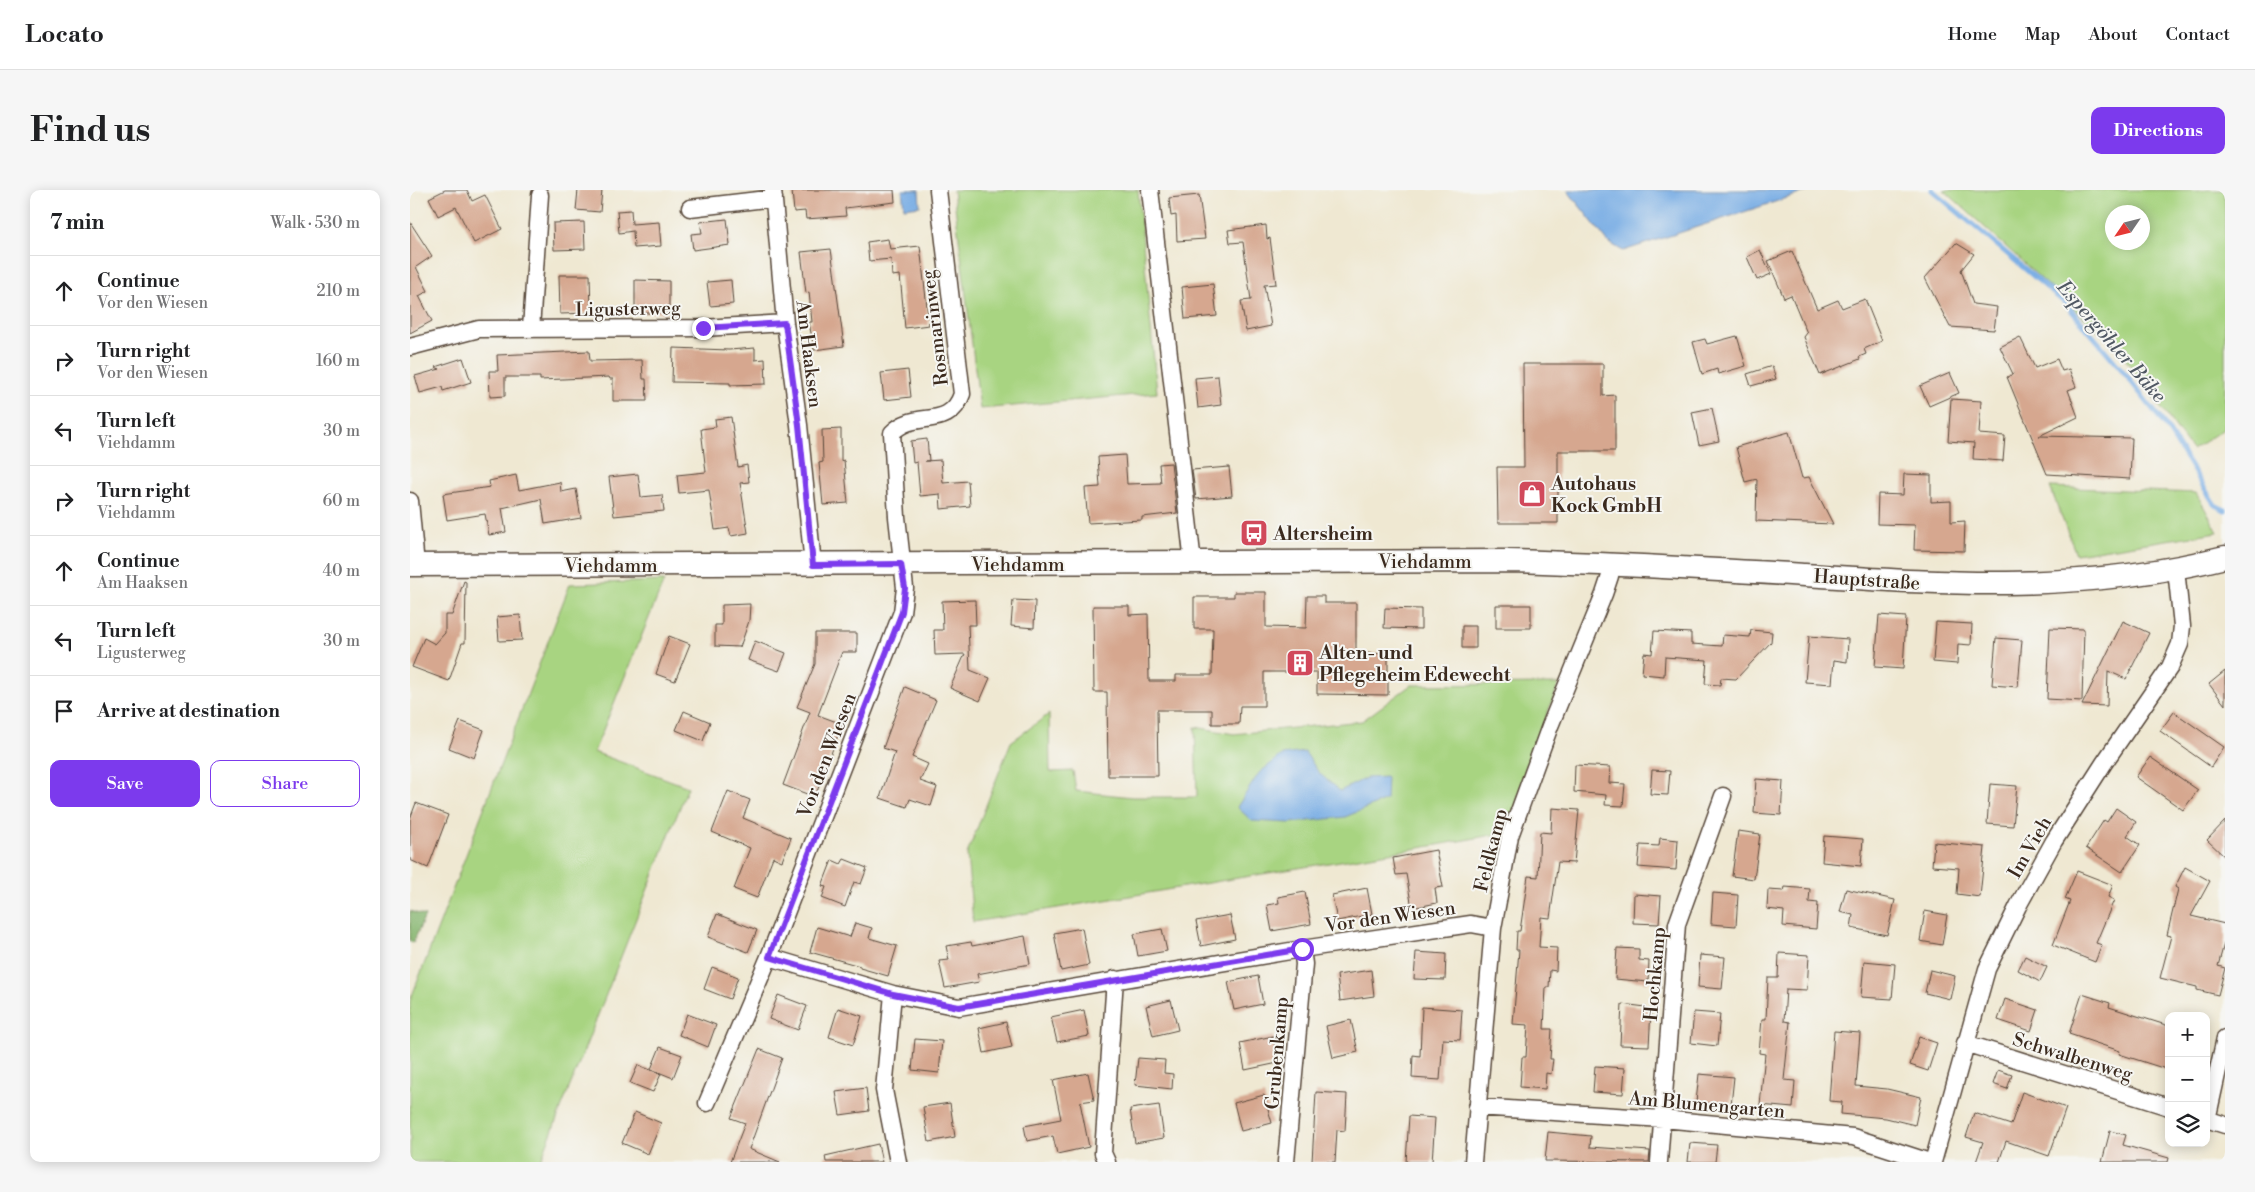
<!DOCTYPE html>
<html lang="en">
<head>
<meta charset="utf-8">
<style>
  :root { --surface:#fff; --page:#f6f6f6; --text:#202124; --muted:#757577; --line:#e0e0e0; --accent:#7c3aed }
  body { margin:0; font-family:"Libre Bodoni",serif; background:var(--page); color:var(--text) }
  .controls { position:absolute; right:15px; bottom:15px; display:grid; overflow:hidden; border-radius:10px; box-shadow:0 2px 12px #0003 }
  .controls button { width:45px; height:45px; display:grid; place-items:center; padding:0; border:0; border-bottom:1px solid var(--line); background:var(--surface); color:var(--text); font:25px sans-serif }
  .compass { position:absolute; left:1695px; top:15px; width:45px; height:45px; border-radius:50%; background:var(--surface); box-shadow:0 2px 12px #0003; rotate:235deg }
  .stop { position:absolute; width:15px; height:15px; margin:-11px; border:4px solid #7c3aed; border-radius:50%; background:#fff }
  .stop.end { background:#7c3aed; border-color:#fff; box-shadow:0 1px 5px #0008 }
  .list { margin:0; padding:0; list-style:none }
  h2 { display:flex; justify-content:space-between; align-items:center; height:65px; margin:0; padding:0 20px; font-size:21px }
  h2 small { font-size:16px; font-weight:400; color:var(--muted) }
  .list li { display:grid; grid-template-columns:32px 1fr auto; gap:15px; align-items:center; box-sizing:border-box; height:70px; padding:0 20px; border-top:1px solid var(--line) }
  .list b { display:block; font-size:19px; white-space:nowrap }
  .list p { margin:0; font-size:16px; white-space:nowrap; color:var(--muted) }
  .list em { font-size:16px; font-style:normal; color:var(--muted) }
  .actions { display:flex; gap:10px; padding:15px 20px }
  .actions a { flex:1; padding:11px 0; border:1px solid var(--accent); border-radius:10px; text-align:center; font-size:18px; color:var(--accent) }
  .actions .main { background:var(--accent); color:#fff }
  .icon { flex:none; width:28px; height:28px; fill:none; stroke:currentColor; stroke-width:2; stroke-linecap:round; stroke-linejoin:round }
  .map { position:relative; flex:none; width:1815px; height:972px; overflow:hidden; border-radius:10px }
  header { display:flex; align-items:center; gap:30px; box-sizing:border-box; height:70px; padding:0 25px; background:var(--surface); border-bottom:1px solid var(--line) }
  header strong { font-size:24px }
  nav { display:flex; gap:28px; margin-inline-start:auto; font-size:18px }
  .intro { display:flex; align-items:center; justify-content:space-between; box-sizing:border-box; height:120px; padding:0 30px }
  h1 { margin:0; font-size:35px }
  .button { padding:12px 22px; border-radius:10px; background:var(--accent); color:#fff; font-size:18px; font-weight:700 }
  main { display:flex; gap:30px; padding:0 30px }
  aside { flex:1; background:var(--surface); border-radius:10px; box-shadow:0 2px 12px #0003 }
  .map>svg:first-child { display:block }
  .green { fill:#a8d481; stroke:#727f50; fill-rule:evenodd }
  .forest { fill:#86b66f; stroke:#607046 }
  .water { fill:#77ace4; stroke:#596b81 }
  .lines { fill:none; stroke-linecap:round; stroke-linejoin:round }
  .stream { stroke:#77ace4; stroke-width:5 }
  .building { fill:#d6a78f }
  .minor-casing { stroke:#564639; stroke-width:19 }
  .secondary-casing { stroke:#564639; stroke-width:25 }
  .minor { stroke:#fff; stroke-width:16 }
  .secondary { stroke:#fff; stroke-width:22 }
  .route { stroke:#7c3aed; stroke-width:6 }
  .labels { text-anchor:middle; stroke-width:4; stroke-linejoin:round; paint-order:stroke }
  .street-label { font-size:19px; fill:#3b2a1e; stroke:#f6f6f2 }
  .poi-label { font-size:19px; font-weight:bold; fill:#3b2a1e; stroke:#f6f6f2; text-anchor:start }
  .water-label { font-size:20px; font-style:italic; fill:#505863; stroke:#f6f6f2 }
</style>
</head>
<body>
<header>
<strong>Locato</strong>
<nav><a>Home</a><a>Map</a><a>About</a><a>Contact</a></nav>
</header>
<div class="intro"><h1>Find us</h1><a class="button">Directions</a></div>
<main>
<aside>
<h2>7 min<small>Walk · 530 m</small></h2>
<ul class="list">
<li><svg class="icon" aria-label="ahead" viewBox="0 0 24 24"><path d="M12 20V5M6 11l6-6 6 6"/></svg><div><b>Continue</b><p>Vor den Wiesen</p></div><em>210 m</em></li>
<li><svg class="icon" aria-label="right" viewBox="0 0 24 24"><path d="M7 20v-9h11M14 6l5 5-5 5"/></svg><div><b>Turn right</b><p>Vor den Wiesen</p></div><em>160 m</em></li>
<li><svg class="icon" aria-label="left" viewBox="0 0 24 24"><path d="M17 20v-9H6M10 6l-5 5 5 5"/></svg><div><b>Turn left</b><p>Viehdamm</p></div><em>30 m</em></li>
<li><svg class="icon" aria-label="right" viewBox="0 0 24 24"><path d="M7 20v-9h11M14 6l5 5-5 5"/></svg><div><b>Turn right</b><p>Viehdamm</p></div><em>60 m</em></li>
<li><svg class="icon" aria-label="ahead" viewBox="0 0 24 24"><path d="M12 20V5M6 11l6-6 6 6"/></svg><div><b>Continue</b><p>Am Haaksen</p></div><em>40 m</em></li>
<li><svg class="icon" aria-label="left" viewBox="0 0 24 24"><path d="M17 20v-9H6M10 6l-5 5 5 5"/></svg><div><b>Turn left</b><p>Ligusterweg</p></div><em>30 m</em></li>
<li><svg class="icon" aria-label="arrive" viewBox="0 0 24 24"><path d="M6 21V4h12l-3 4 3 4H6"/></svg><div><b>Arrive at destination</b></div></li>
</ul>
<div class="actions"><a class="main">Save</a><a>Share</a></div>
</aside>
<div class="map">
<svg width="1815" height="972" viewBox="0 0 1815 972">
  <rect width="100%" height="100%" fill="#f6f6f2"/>
  <filter id="ink" filterUnits="userSpaceOnUse"><feTurbulence type="fractalNoise" baseFrequency=".02" numOctaves="2"/><feDisplacementMap in="SourceGraphic" scale="10" xChannelSelector="R" yChannelSelector="G"/><feConvolveMatrix kernelMatrix="1 2 1 2 8 2 1 2 1" color-interpolation-filters="sRGB"/></filter>
  <filter id="wash" filterUnits="userSpaceOnUse"><feTurbulence type="fractalNoise" baseFrequency=".0096" numOctaves="4" result="noise"/><feDisplacementMap in="SourceGraphic" scale="20" xChannelSelector="R" yChannelSelector="G"/><feGaussianBlur stdDeviation="1.12" result="paint"/><feColorMatrix in="noise" values="0 0 0 0 0 0 0 0 0 0 0 0 0 0 0 0 0 1.4 0 .05"/><feComposite in="paint" operator="in"/></filter>
  <g filter="url(#wash)">
    <rect width="100%" height="100%" fill="#efe8d2"/>
    <path class="green" d="M543 0H728L747 203 570 219Z
      M1534 0H1815V238L1782 260 1708 159ZM1732 22V52H1702V22Z
      M1640 297 1786 303 1808 342 1666 364Z
      M254 391 184 562 278 597 130 972H0V811L160 394Z
      M1149 494 1115 580 1099 642 1027 655 563 732 557 664 601 552 639 524 640 582 663 581 666 601 722 607H787L785 537 824 544 952 531 1001 495Z"/>
    <path class="forest" d="M0 721 15 726 3 753 0 752Z"/>
    <path class="water" d="M492 0H509L510 16 494 18Z
      M1157 0H1402L1213 61 1198 52Z
      M895 562 909 583 930 601 956 588 977 587 976 610 935 627 880 633 842 631 827 617 849 583 872 565Z"/>
    <g class="lines">
      <path class="stream" d="M1522 0 1655 113 1712 180 1755 235 1805 315 1815 320"/>
    </g>
    <g id="blocks">
      <path class="building" d="M35 0H57L62 11 75 5 92 39 64 53 46 17 28 26 19 8Z
        M168 0H192L190 22 166 20Z
        M398 0H484L485 12 435 18 436 26 396 29 395 21 384 22 382 1Z
        M789 5 795 49 767 51 766 25 761 26 759 8Z
        M221 20 222 34 249 32 251 56 224 58 223 41 209 43 207 21Z
        M317 29 320 55 283 60 281 44 292 43 290 32Z
        M0 32 22 66 6 77 18 101 9 106 22 131 0 143Z
        M174 32 175 59 144 60 143 33Z
        M856 35 857 49 860 48 866 94 854 95 861 136 836 141 831 111 841 110 833 52 820 53 818 40Z
        M478 49 480 59 510 56 519 135 495 138 490 85 482 86 481 69 459 71 457 52Z
        M1546 53 1564 64 1551 80 1563 114 1587 117 1584 140 1540 137 1515 88Z
        M421 59 434 156 404 160 399 132H402L399 102 396 103 391 62Z
        M1350 60 1361 84 1347 90 1337 67Z
        M1382 61 1407 119 1428 110 1432 118 1455 109 1472 151 1454 159 1456 164 1449 167 1450 169 1410 185 1394 147 1397 143 1381 105 1374 108 1358 71Z
        M149 85H180L181 123 150 124Z
        M225 90 259 91V123H225Z
        M321 90 323 114 300 116 297 92Z
        M803 94 807 126 775 129 772 97Z
        M1327 146 1336 176 1308 184 1307 179 1292 184 1283 152 1295 149 1297 154Z
        M1610 147 1625 178 1647 169 1652 181 1659 179 1666 197 1658 200 1668 227 1629 246 1722 248 1720 289 1637 284 1597 187 1603 184 1590 157Z
        M263 158 319 160 345 158V170L355 169 356 194 320 195V193L262 192Z
        M179 161 180 171 232 170 233 189H236L237 211H203V189H200L199 187 130 190V187H95V206L80 207 79 181H88L87 165Z
        M53 168 61 192 33 201 32 197 10 203 5 186 30 179 25 177Z
        M1113 174H1193V206L1205 205V261H1148V333H1088L1087 277H1114Z
        M1362 176 1366 189 1341 196 1337 184Z
        M498 180 501 207 474 210 471 183Z
        M1540 183 1549 203 1519 216 1510 196Z
        M808 186 811 215 788 218 785 188Z
        M1541 209 1571 211 1569 244 1595 246 1593 271 1563 269 1564 253 1538 251Z
        M1302 218 1309 251 1289 255 1282 222Z
        M321 227 328 277 337 275 339 292 330 293 338 343 321 346 319 338 305 340 299 300 269 303 267 285 296 282 291 239 306 237 305 229Z
        M431 239V271L434 270 438 313 413 315 409 273 413 272 412 240Z
        M1379 242 1392 288 1399 287 1423 334 1346 331 1347 289 1335 292 1326 257Z
        M517 249 519 271H515L531 270 533 293 558 291 560 316 531 319 530 304 510 306 507 272 503 273 501 251Z
        M715 265 717 294 751 293 749 274 761 273 767 323 732 327V330L678 333 675 298 690 297 688 267Z
        M819 277 822 306 786 309 782 280Z
        M228 284 231 307 252 305 254 321 204 326 199 287Z
        M1494 284 1521 285V312L1541 311V332L1555 331 1554 361 1504 360 1505 335 1467 334 1468 304 1493 305Z
        M106 285 109 300 150 292 151 302 166 299 171 328 135 334 131 309 92 318 96 342 79 345 75 324 37 330 33 304 80 297 79 291Z
        M54 391 56 392 55 453H52L39 491 2 477 14 448 25 454 35 443V425H42Z
        M824 402H856V437L896 438 897 406H914V413H946V463L978 464V505L907 504V482H854V516H830L829 534H802V520H747L748 586H698L697 502H684L683 416H719V425L738 424 739 491H766V485H802L803 439H784V407H824Z
        M565 410 566 435H558L560 480 580 488 570 511 540 498 555 464 525 465 524 440H533L532 411Z
        M603 410 625 411 624 438 601 436Z
        M340 414 339 431 330 457 305 456V435H312V415Z
        M1086 415H1121V438H1086Z
        M975 418 1011 419V439L974 438Z
        M110 425 112 450 89 451 87 427Z
        M1469 425 1496 427 1493 479 1465 477Z
        M1713 431 1739 443 1716 489 1698 481 1697 516 1672 515Z
        M1526 432 1562 434 1561 455 1548 454 1547 474 1523 472Z
        M1052 436H1066V458H1052Z
        M1640 438 1674 439 1672 511 1637 509Z
        M1341 440 1362 442 1361 452 1326 489 1311 488 1310 495 1295 494 1297 470 1255 467 1254 486 1232 484 1234 463 1242 464 1244 441 1281 443V454L1312 456 1313 445 1340 447Z
        M405 443H447V462H432L408 525 432 534 405 607 373 595 400 522 387 517 405 474Z
        M259 446 280 454 265 491 246 484Z
        M1399 446 1438 449 1437 472 1424 470 1422 494 1395 492Z
        M1586 448 1612 450 1608 497 1582 495Z
        M345 451 376 463 369 481 338 470Z
        M1815 481V515L1799 494Z
        M495 497 526 510 502 567 518 574 510 591 527 597 521 616 500 609 497 617 470 608 485 562 473 558Z
        M274 521 300 532 293 551 266 540Z
        M1764 522 1814 557 1801 577 1750 541Z
        M50 531 74 540 64 568 39 558Z
        M1740 567 1788 600 1773 620 1726 587Z
        M1165 575 1200 577 1199 593 1215 594 1213 616 1195 615 1196 605 1164 602Z
        M1242 580 1260 581 1258 605 1240 604Z
        M1346 589 1373 591 1371 625 1344 623Z
        M1580 594 1607 596 1603 636 1577 634Z
        M318 601 340 610 333 628 381 648 372 671 363 667 347 708 324 699 340 658 302 642Z
        M6 613 38 625 18 678 0 670V629Z
        M1142 618 1169 620 1164 673 1148 672 1140 728 1131 727 1129 757 1147 758 1146 781 1140 780 1139 797H1136L1134 839H1142L1140 869H1143L1141 884 1136 883 1135 899 1110 897 1112 867H1116L1118 835 1103 834 1109 760H1106L1107 741H1110L1118 686 1128 687 1130 642 1141 643Z
        M1706 618 1726 632 1717 646 1730 655 1712 682 1676 658 1694 630 1697 632Z
        M1815 631V667L1797 650Z
        M1328 641 1350 644 1344 689 1322 686Z
        M1414 646 1453 649 1451 676 1412 672Z
        M1250 648 1268 650 1266 680 1228 677 1230 655 1249 656Z
        M1524 652 1575 657 1570 707 1547 704 1549 678 1522 676Z
        M1026 660 1033 697 1025 698 1027 713 1002 718 996 684 986 685 983 668Z
        M434 669 457 678 451 694 444 692 435 717 412 708 416 697 412 696 422 670 431 674Z
        M1775 677 1800 691 1781 726 1815 734V750L1808 776 1815 778 1808 805 1787 800V797L1750 788 1761 746 1757 745 1768 699 1765 697Z
        M1667 681 1703 695 1698 707 1704 710 1686 753 1692 755 1685 772 1643 755 1660 711 1655 709Z
        M1375 697 1400 699 1399 712 1408 713 1406 739 1373 736 1374 721 1357 719 1358 700 1374 701Z
        M957 698 962 724 927 731 922 705Z
        M1436 699 1485 710 1477 745 1441 738 1443 725 1430 722Z
        M895 702 901 734 862 741 857 715 869 713 868 707Z
        M1303 703 1328 705 1326 736 1301 734Z
        M1224 704 1251 706 1249 734 1223 733Z
        M1515 721 1537 725 1532 755 1510 751Z
        M307 724 347 740 338 762 298 747Z
        M820 725 825 749 791 756 786 731Z
        M445 733 462 738 459 748 487 756 478 786 450 778V776L400 762 407 737 440 747Z
        M672 738 679 775 651 781 644 743Z
        M752 739 757 761 728 766 724 744Z
        M615 746 620 774 567 784 569 792 535 798 529 771 539 770 536 756 561 752 562 756Z
        M1207 758 1229 759V770L1239 771 1238 792 1205 789Z
        M1006 762 1036 764 1035 790 1004 789Z
        M1369 763 1399 765 1397 800 1376 799 1374 831 1380 832 1374 890 1385 891 1383 918 1350 915 1355 864 1349 863 1352 829H1356L1358 788H1368Z
        M1290 765 1315 767 1312 799 1288 797Z
        M1615 766 1637 777 1630 792 1608 780Z
        M1454 771 1485 774 1482 809 1451 807Z
        M302 777 328 787 320 809 294 799Z
        M961 780 964 806 930 811 927 785Z
        M1520 780 1545 786 1540 809 1515 803Z
        M848 786 853 814 824 820 818 792Z
        M1672 804 1700 813 1699 817 1759 836V880L1709 864 1710 861 1659 844Z
        M368 805 397 816 388 840 359 829Z
        M1595 809 1628 820 1621 841 1588 830Z
        M761 810 768 840 743 846 736 816Z
        M1212 814 1236 817V820H1241L1239 856 1210 855Z
        M1012 817 1052 820 1050 850 1033 849 1030 890 1002 888 1003 865 1010 866Z
        M428 818 452 826 443 855 419 847Z
        M674 820 679 846 647 852 641 827Z
        M1284 822 1310 824 1307 856 1281 853Z
        M277 824 306 835 298 857 269 845Z
        M941 830 948 862 923 868 916 836Z
        M596 832 602 857 574 863 569 838Z
        M1424 841 1450 843 1446 896 1477 899 1511 907 1505 935 1476 928 1431 924 1432 912 1419 911Z
        M863 846 868 873 835 880 830 853Z
        M1509 847 1527 853 1518 881 1500 875Z
        M505 849 532 851 529 883 502 880Z
        M250 857 272 865 263 888 241 879Z
        M349 859 372 868 339 959 370 972H320L335 933 321 928Z
        M728 868 755 870 754 883 763 884 762 899 725 895Z
        M228 875 251 884 243 902 220 893Z
        M1185 876 1215 878 1213 904 1183 902Z
        M1588 880 1602 885 1597 899 1583 894Z
        M678 883 684 910 670 912 679 957 647 964 643 946 617 951 614 936 651 929 643 890Z
        M1289 884 1324 887 1321 915 1286 912Z
        M456 898 459 921 430 925 426 902Z
        M906 902 937 904 935 941 927 940 925 972H902Z
        M1612 902 1656 918 1639 966 1596 951 1589 972H1566L1573 952 1556 947 1564 923 1601 935Z
        M854 905 862 933 831 941 824 913Z
        M540 913 545 947 519 952 513 917Z
        M749 915 754 948 725 953 720 919Z
        M225 922 251 933 238 964 212 953Z
        M999 926 1025 928 1022 972H996Z
        M1700 941 1716 945 1713 955 1759 968 1758 972H1692Z
        M1138 942 1181 946 1180 957 1240 961 1239 972 1135 971Z
        M1280 953 1307 955 1305 972H1278Z
        M468 954 472 972H416L415 966Z"/>
    </g>
  </g>
  <g filter="url(#ink)">
    <use href="#blocks" fill-opacity="0" stroke="#564639" stroke-width="1"/>
    <g class="lines">
      <defs>
        <path id="minor" d="M363 0 375 133 389 235 403 375
          M528 0 552 204C539 242 505 218 482 243L487 327 495 398 492 422 359 767 483 804 549 817 892 759 1061 734 1083 738
          M740 0 783 373
          M280 18 364 8
          M121 139 130 5
          M0 157 69 139 293 138 375 133
          M0 311 6 375
          M483 804 474 900 488 972
          M1555 853 1759 917
          M297 913 359 767
          M1067 917 1253 929 1443 947 1520 972
          M1796 929 1815 935
          M1797 930 1815 848
          M697 972 693 963 705 789
          M876 972 894 774 892 759
          M1063 972 1083 738 1100 646 1140 536 1194 404 1200 386 1201 373
          M1249 972 1267 734 1313 606
          M1523 972 1577 779 1608 716 1644 651 1694 573 1760 477 1770 454 1772 436 1766 379"/>
        <path id="secondary" d="M0 375 1097 371C1196 373 1295 379 1395 385 1540 394 1672 403 1815 367"/>
      </defs>
      <use href="#minor" class="minor-casing"/>
      <use href="#secondary" class="secondary-casing"/>
      <use href="#minor" class="minor"/>
      <use href="#secondary" class="secondary"/>
    </g>
  </g>
  <g class="lines" filter="url(#ink)">
    <path class="route" d="M293 138 375 133 389 235 403 375 491 374 495 398 492 422 359 767 483 804 549 817 892 759"/>
  </g>
  <defs>
    <symbol id="shop-square" viewBox="-11 -11 22 22"><rect x="-9" y="-9" width="18" height="18" rx="4" fill="#d1495b" stroke="#f6f6f2"/><path d="M-5-2.5h2.3a2.7 3.5 0 0 1 5.4 0H5L5.5 6h-11ZM-1.5-2.5h3a1.5 2.3 0 0 0-3 0Z" fill="#fff"/></symbol>
    <symbol id="bus-square" viewBox="-11 -11 22 22"><rect x="-9" y="-9" width="18" height="18" rx="4" fill="#d1495b" stroke="#f6f6f2"/><path d="M-5-6H5V4H4V6H2V4H-2V6H-4V4H-5ZM-3.5-4V0h7V-4ZM-3.5 1.2v1.5H-2V1.2ZM2 1.2v1.5H3.5V1.2Z" fill="#fff"/></symbol>
    <symbol id="building-square" viewBox="-11 -11 22 22"><rect x="-9" y="-9" width="18" height="18" rx="4" fill="#d1495b" stroke="#f6f6f2"/><path d="M-4-6H4V6H1V3H-1V6H-4ZM-2.5-4.3h1.7v1.8h-1.7ZM.8-4.3h1.7v1.8H.8ZM-2.5-1h1.7V.8h-1.7ZM.8-1h1.7V.8H.8Z" fill="#fff"/></symbol>
  </defs>
  <g fill-rule="evenodd">
    <use href="#shop-square" x="1106" y="288" width="32" height="32"/>
    <use href="#bus-square" x="828" y="327" width="32" height="32"/>
    <use href="#building-square" x="874" y="457" width="32" height="32"/>
  </g>
  <g class="labels">
    <g class="street-label">
      <text transform="translate(218 118) rotate(-1)" y="7">Ligusterweg</text>
      <text transform="translate(524 138) rotate(-97)" y="7">Rosmarinweg</text>
      <text transform="translate(400 164) rotate(83)" y="7">Am Haaksen</text>
      <text x="1015" y="378">Viehdamm</text>
      <text x="608" y="381">Viehdamm</text>
      <text x="201" y="382">Viehdamm</text>
      <text transform="translate(1457 389) rotate(4)" y="7">Hauptstraße</text>
      <text transform="translate(416 565) rotate(-69)" y="7">Vor den Wiesen</text>
      <text transform="translate(1619 657) rotate(-60)" y="7">Im Vieh</text>
      <text transform="translate(1080 660) rotate(-76)" y="7">Feldkamp</text>
      <text transform="translate(980 726) rotate(-8)" y="7">Vor den Wiesen</text>
      <text transform="translate(1244 784) rotate(-85)" y="7">Hochkamp</text>
      <text transform="translate(866 863) rotate(-85)" y="7">Grubenkamp</text>
      <text transform="translate(1663 866) rotate(17)" y="7">Schwalbenweg</text>
      <text transform="translate(1297 914) rotate(5)" y="7">Am Blumengarten</text>
    </g>
    <g class="poi-label">
      <text x="1141" y="300">Autohaus<tspan x="1141" dy="22">Kock GmbH</tspan></text>
      <text x="863" y="350">Altersheim</text>
      <text x="909" y="469">Alten- und<tspan x="909" dy="22">Pflegeheim Edewecht</tspan></text>
    </g>
    <g class="water-label">
      <text transform="translate(1702 151) rotate(49)" y="7">Espergöhler Bäke</text>
    </g>
  </g>
</svg>
<div class="controls">
<button>+</button>
<button>−</button>
<button><svg class="icon" aria-label="layers" viewBox="0 0 24 24"><path d="M12 4l9 5-9 5-9-5zM3 14l9 5 9-5"/></svg></button>
</div>
<svg class="compass" viewBox="-18 -18 36 36"><path d="M0-13l5 13h-10z" fill="#e53935"/><path d="M0 13l5-13h-10z" fill="#757577"/></svg>
<div class="stop" style="left:892px;top:759px"></div>
<div class="stop end" style="left:293px;top:138px"></div>
</div>
</main>
</body>
</html>
